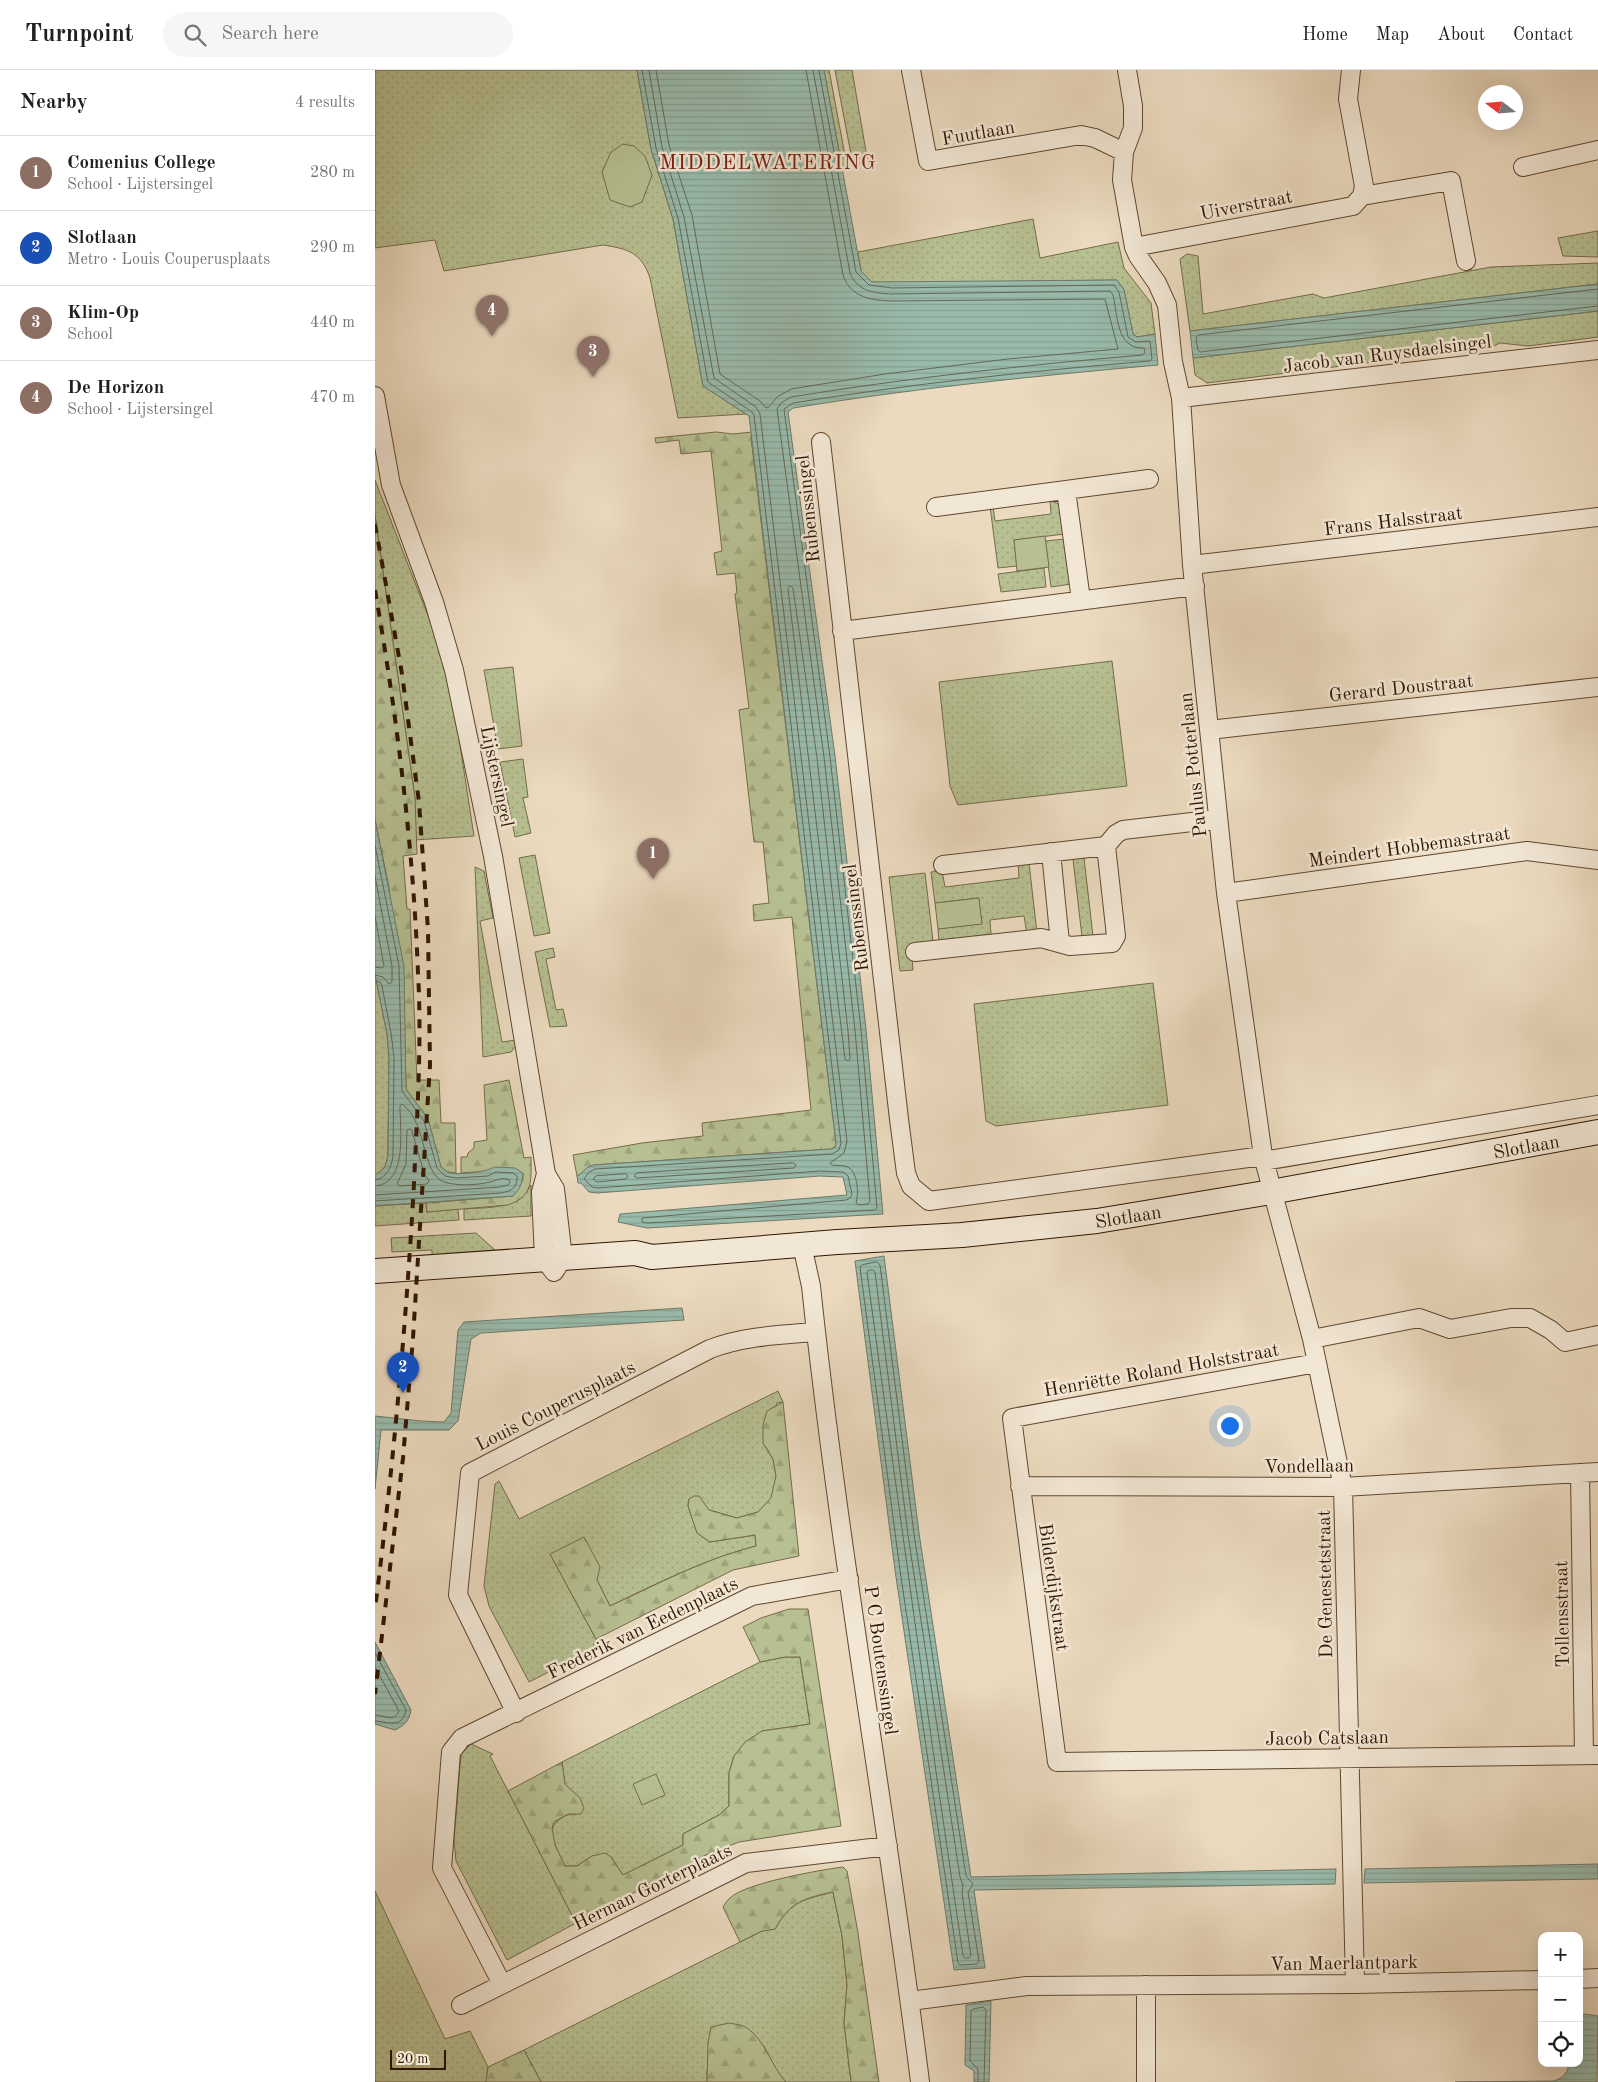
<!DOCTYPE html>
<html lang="en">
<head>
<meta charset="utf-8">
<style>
  :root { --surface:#fff; --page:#f6f6f6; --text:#202124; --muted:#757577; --line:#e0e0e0; --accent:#d93025 }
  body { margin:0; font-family:"Old Standard TT",serif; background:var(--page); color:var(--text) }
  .controls { position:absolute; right:15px; bottom:15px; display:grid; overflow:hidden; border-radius:10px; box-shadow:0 5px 20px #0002 }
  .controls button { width:45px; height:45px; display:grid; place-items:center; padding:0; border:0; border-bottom:1px solid var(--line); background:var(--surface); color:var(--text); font:25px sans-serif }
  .compass { position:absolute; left:1103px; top:15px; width:45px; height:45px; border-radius:50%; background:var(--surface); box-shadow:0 5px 20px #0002; rotate:286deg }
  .scale { position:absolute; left:15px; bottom:12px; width:56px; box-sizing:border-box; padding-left:5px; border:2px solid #301600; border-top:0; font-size:14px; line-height:18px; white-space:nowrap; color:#301600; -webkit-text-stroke:4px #f2e7d5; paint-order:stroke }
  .you { position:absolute; left:854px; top:1355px; width:18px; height:18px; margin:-12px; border:4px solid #fff; border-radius:50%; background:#1a73e8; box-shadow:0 0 0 8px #1a73e833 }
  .badge { display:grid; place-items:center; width:32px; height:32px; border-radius:50%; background:var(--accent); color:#fff; font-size:16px; font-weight:700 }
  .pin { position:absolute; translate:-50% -41px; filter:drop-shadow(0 1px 2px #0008) }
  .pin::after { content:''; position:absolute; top:26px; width:18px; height:15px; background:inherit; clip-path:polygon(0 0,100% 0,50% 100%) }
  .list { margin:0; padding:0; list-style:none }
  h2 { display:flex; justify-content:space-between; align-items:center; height:65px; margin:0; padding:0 20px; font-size:21px }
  h2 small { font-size:16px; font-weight:400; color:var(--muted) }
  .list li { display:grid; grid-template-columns:32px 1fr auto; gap:15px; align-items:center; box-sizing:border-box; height:75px; padding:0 20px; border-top:1px solid var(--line) }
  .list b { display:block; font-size:19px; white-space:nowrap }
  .list p { margin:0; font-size:16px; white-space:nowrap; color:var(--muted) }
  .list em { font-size:16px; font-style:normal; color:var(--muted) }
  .icon { flex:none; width:28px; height:28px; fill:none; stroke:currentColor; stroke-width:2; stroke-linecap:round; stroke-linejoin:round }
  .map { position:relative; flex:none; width:1223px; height:2012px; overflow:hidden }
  header { display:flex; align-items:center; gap:30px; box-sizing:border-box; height:70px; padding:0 25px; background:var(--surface); border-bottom:1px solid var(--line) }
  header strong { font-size:24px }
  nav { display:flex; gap:28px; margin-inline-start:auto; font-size:18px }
  .search { width:350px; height:45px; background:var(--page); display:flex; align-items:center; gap:12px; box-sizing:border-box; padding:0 18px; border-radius:28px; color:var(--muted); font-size:19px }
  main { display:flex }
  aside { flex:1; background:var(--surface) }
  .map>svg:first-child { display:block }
  .grass { fill:url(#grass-dots); stroke:#746b49 }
  .forest { fill:url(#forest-firs); stroke:#746b49 }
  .green { fill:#b7c092; stroke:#746b49 }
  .water { fill:url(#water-rules); stroke:#6f7967 }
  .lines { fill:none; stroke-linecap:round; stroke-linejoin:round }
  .shore { stroke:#646856; stroke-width:1 }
  .street-casing { stroke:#5f4730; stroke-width:20 }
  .secondary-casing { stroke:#301600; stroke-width:26 }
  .street { stroke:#f2e7d5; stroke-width:18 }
  .secondary { stroke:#f2e7d5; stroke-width:24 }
  .rail { stroke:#301600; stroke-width:4; stroke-dasharray:9 9; stroke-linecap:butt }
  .labels { text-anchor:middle; stroke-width:5; stroke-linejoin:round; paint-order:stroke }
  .street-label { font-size:19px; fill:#301600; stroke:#f2e7d5 }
  .quarter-label { font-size:21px; letter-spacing:1px; fill:#7a1f14; stroke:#f2e7d5 }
</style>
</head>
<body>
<header>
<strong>Turnpoint</strong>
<div class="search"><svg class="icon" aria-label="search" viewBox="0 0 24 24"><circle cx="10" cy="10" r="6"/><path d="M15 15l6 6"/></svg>Search here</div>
<nav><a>Home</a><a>Map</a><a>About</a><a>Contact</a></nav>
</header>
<main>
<aside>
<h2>Nearby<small>4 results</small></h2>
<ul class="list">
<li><span class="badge" style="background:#8d6e63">1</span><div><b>Comenius College</b><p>School · Lijstersingel</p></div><em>280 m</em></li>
<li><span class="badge" style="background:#1a4fb4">2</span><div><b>Slotlaan</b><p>Metro · Louis Couperusplaats</p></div><em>290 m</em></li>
<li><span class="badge" style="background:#8d6e63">3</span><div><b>Klim-Op</b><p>School</p></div><em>440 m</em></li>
<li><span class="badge" style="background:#8d6e63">4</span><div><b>De Horizon</b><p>School · Lijstersingel</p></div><em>470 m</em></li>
</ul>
</aside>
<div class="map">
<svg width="1223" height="2012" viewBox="0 0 1223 2012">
  <defs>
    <pattern id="grass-dots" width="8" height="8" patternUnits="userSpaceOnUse" patternTransform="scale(1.25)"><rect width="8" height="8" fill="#b7c092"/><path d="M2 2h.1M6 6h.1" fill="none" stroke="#9ea47c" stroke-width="1.8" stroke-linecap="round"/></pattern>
    <pattern id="forest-firs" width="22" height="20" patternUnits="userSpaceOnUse" patternTransform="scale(1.25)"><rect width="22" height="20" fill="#b7c092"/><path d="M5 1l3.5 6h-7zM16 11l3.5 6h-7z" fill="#9ea47c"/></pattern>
    <pattern id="water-rules" width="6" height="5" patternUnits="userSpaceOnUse" patternTransform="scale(1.25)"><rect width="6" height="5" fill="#99bbac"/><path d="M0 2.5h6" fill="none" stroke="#84a092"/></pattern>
  </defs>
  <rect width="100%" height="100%" fill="#ebdabf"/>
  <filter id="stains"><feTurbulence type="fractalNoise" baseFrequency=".004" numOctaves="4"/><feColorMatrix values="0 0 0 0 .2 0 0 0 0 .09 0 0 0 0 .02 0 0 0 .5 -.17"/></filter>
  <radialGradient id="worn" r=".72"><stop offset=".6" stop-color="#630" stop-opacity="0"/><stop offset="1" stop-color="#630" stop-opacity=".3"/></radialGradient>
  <path class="grass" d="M0 0H262L276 79 298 149 328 316 371 344 303 348 275 208C266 182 253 179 228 175L69 201 60 170 0 178Z
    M449 0H454L472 96 467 97Z
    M460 0H477L493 93 478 95Z
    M658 149 665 188 743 172 749 198 776 233 780 264 762 267 758 264 749 220 742 210 517 213 497 212 486 201 483 182Z
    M1223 161V187L1188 186 1183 168Z
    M812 184 823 186 828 244 938 224 949 228 1116 197 1223 193V214L815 261 805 189Z
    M1223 241V267L1153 276 1125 273 1117 277 832 313 820 305 818 288Z
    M0 410 73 597 99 766 40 770V728L0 445Z
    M675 430 685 435 690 464 639 470 642 496 623 498 615 436H618L620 451 676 444Z
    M690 469 696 514 676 517 670 471Z
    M669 498 671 517 626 522 623 504Z
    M737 591 752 716 583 735 575 716 564 612Z
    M138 597 147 676 123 679 109 600Z
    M148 689 153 727 148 728 156 763 140 767 125 692Z
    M723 783V786L709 788 718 866 732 864 733 866 707 867 698 789 684 791V788Z
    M160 785 175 863 159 866 144 788Z
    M643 791 654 793 662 863 652 864 649 846 615 850 616 864 564 871 563 859 607 853 603 828 560 833 556 802 567 801 570 817 644 808Z
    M100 797 109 801 118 848 105 851 127 972 141 970V976L136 982 108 987Z
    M550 803 558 871 536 874 538 900 525 901 514 807Z
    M178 878 180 887 171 889 181 940 188 939 192 956 175 957 160 882Z
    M0 904 12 964 14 987 13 1085 10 1097 0 1106Z
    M778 913 793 1035 621 1056 611 1051 599 934Z
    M156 1115V1146L89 1150V1139C113 1137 143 1140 156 1115Z
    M51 1133 52 1142 83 1139 84 1150 0 1156V1136Z
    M101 1163 120 1180V1187L57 1192V1180L17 1182 16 1168Z
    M403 1321 408 1332 402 1333 388 1373 398 1389 401 1406 397 1428 383 1442 362 1448 334 1440 314 1429 313 1436 322 1463 335 1472 380 1465 381 1476C330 1489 283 1513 235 1536L222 1510 175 1484 221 1569 217 1580 154 1612 114 1536 109 1516 120 1414 124 1411 144 1449Z
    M410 1587H425L435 1654 387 1661 359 1686 354 1703V1736L344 1745 308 1764V1775L248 1805 236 1787 217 1786 202 1796H190C184 1783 168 1758 185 1749 191 1745 193 1744 200 1745L204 1728 190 1714 187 1692 385 1592Z
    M96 1674 118 1684 115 1686 201 1853 132 1890 81 1791 79 1770 86 1684Z
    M0 1821 70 1969 95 1961 113 1997 111 2012H0Z
    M458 1822 467 1866 472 1915 469 1953 476 2012H411L402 2003 389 1976 332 2000V2012H166L149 1980 387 1861 400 1859C416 1830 429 1830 458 1822Z"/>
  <path class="forest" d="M341 362 358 364 377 362 376 368 461 1073 460 1077 456 1079 219 1095C211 1097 209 1103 202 1106L198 1085 267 1073 328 1066 327 1053 436 1040 417 847 379 851 378 835 394 833 388 772H379L364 640 374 638 360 524 362 523 360 503 342 505 339 483 347 481 336 381 306 384 304 370 281 373 280 368Z
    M0 445 40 728 42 784 28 786 32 839H35L42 1010H64L66 1053H80L81 1103 73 1102 66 1097 53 1049 31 1019 30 975 14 817 0 750Z
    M134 1010 149 1088 156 1087C156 1110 159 1126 133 1135L52 1142 51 1133 138 1126 148 1110V1103L113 1101 86 1103V1087H92L93 1083 99 1078V1072L112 1070 109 1015Z
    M408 1332 424 1486 358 1500 221 1569 175 1484 209 1467 225 1497 222 1510 235 1536C283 1514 329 1489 381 1476L380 1465 335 1472 322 1463 313 1436 314 1429 319 1426H324L334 1440 362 1448 383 1442 396 1428 401 1406 398 1389 388 1373V1355L392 1341Z
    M414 1539H433L466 1756 364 1772 331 1785 201 1853 133 1721 187 1692 190 1714 205 1728 209 1738 206 1744H193L179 1752 177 1758 180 1775 190 1796H202L217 1786 230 1783 236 1787 248 1805 308 1775V1764L344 1745 354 1736V1703L359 1686 370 1672 387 1661 435 1654 425 1587H410L385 1592 368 1557 386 1548Z
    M468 1797 472 1801 483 1863 504 2012H476L469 1953 472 1915 467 1866 458 1822C429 1828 415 1832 400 1859L387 1861 365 1872 348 1837C350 1834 352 1830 355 1828 370 1813 445 1800 468 1797Z
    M354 1953C359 1954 368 1955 372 1958 391 1971 396 1996 411 2012H332L333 1973 336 1957Z
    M149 1980 166 2012H111L113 1997Z"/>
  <path class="green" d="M248 74 259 76 270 86 277 105 267 132 255 137 235 130 227 102 236 82Z
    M670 466 674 497 642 501 639 470Z
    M604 828 607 854 563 859 560 833Z
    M281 1704 290 1725 267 1735 258 1714Z"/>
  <path class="water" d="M262 0H449L486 201 497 212 742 210 749 220 758 264 762 267 780 264 783 295C661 306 540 318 418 338L413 342 460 686 491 959 508 1144 272 1158 243 1152 245 1144 472 1125 468 1107 445 1106 222 1123 214 1122 206 1113H203L202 1106C209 1103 209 1097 219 1095L456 1079 460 1077 461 1073 374 346 328 316 298 149 276 79Z
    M1223 214V241L818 288 815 261Z
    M0 750 29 896 31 1019 53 1049 66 1097C67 1098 73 1102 73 1102 82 1106 112 1102 119 1097L140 1098 148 1103C147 1114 145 1119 138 1126L0 1136V1106L10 1097 13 1085 14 987 12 964 0 904Z
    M509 1186 544 1463 596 1807 961 1799 960 1814 599 1820 610 1898 579 1900 520 1500 480 1191Z
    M307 1238 309 1250 106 1263 96 1269 83 1351 74 1360H6L0 1419V1346L46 1351 69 1352 76 1343 83 1260 89 1252Z
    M0 1572 36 1640C34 1651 30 1655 20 1660L0 1654Z
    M1223 1794V1809L989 1813 990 1799Z
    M616 1931 614 2012H599V2001L590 1995 591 1935Z
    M1210 1944 1223 1946 1222 2012H1080L1179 2011C1188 2008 1193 2003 1194 1993H1204V1947Z"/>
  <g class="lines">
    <path class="shore" d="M267 0 281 78 303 148 333 312 377 342 379 345 466 1073 464 1080 457 1084 220 1099 214 1102 209 1109 217 1117 222 1118 445 1101 468 1102 473 1106 477 1124 475 1128 471 1130 267 1148V1152L272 1153 500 1140 502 1138 486 960 455 687 409 339 418 333C536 314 655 301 775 291L777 289 775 271 761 272 753 267 744 222 739 215 517 218 494 215 481 202 444 0
      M274 0 287 77 309 147 339 308 381 337 385 344 472 1071 469 1083 455 1093 457 1095C462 1096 469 1095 473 1097 483 1103 484 1123 481 1133L484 1135 493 1134 495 1131 480 960 449 687 402 339 406 333 416 327C533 308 650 295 768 285L770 282 769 278C741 279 743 246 738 225L735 221 517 224C499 223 483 222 475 203L438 0
      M281 0 294 75 317 145 345 304 385 331 391 338 394 337 402 327 416 319 510 304 633 289 743 279 730 229 517 231C496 230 476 228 468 205L431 0
      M1223 219 823 265 821 268 823 280 825 282 1223 236
      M415 516 418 518 442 688 473 961 475 989 473 991 470 989 413 519Z
      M0 775 24 896 27 1021 49 1051 62 1098 70 1106 81 1108 113 1106 121 1102 138 1103 142 1106C143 1118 136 1121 126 1123L0 1131
      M0 806 17 896V912L14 914 8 907 0 905
      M0 846 9 896 7 898 0 897
      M0 911 5 912 7 916 16 963 19 987 18 1086C16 1098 12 1108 0 1110
      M35 1059 37 1061 49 1103 54 1111 52 1114 25 1116 22 1114 31 1094 32 1061Z
      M418 1093 421 1095 419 1098 262 1108 259 1106 262 1103Z
      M251 1104 253 1106 251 1109 222 1112 218 1109 221 1106Z
      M0 1116C33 1114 25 1059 25 1036L27 1034C54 1053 45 1109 73 1113 85 1116 103 1115 115 1112 124 1110 123 1108 133 1109L135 1112 133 1115 125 1117 0 1125
      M502 1192 505 1195 539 1464 591 1806 598 1814 593 1822 604 1891 602 1894 585 1895 583 1893 525 1500 485 1197 487 1195Z
      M494 1200H498L500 1202 533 1465 585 1807 588 1815 587 1823 596 1886 594 1888H590L588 1886C554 1659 523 1431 492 1203Z
      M0 1583 31 1640C27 1659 14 1652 0 1651
      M0 1597 24 1641C19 1653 10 1645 0 1645
      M603 2012V1999L595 1991 596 1941 598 1939 608 1937 611 1940 609 2012"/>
    <defs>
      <path id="street" d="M536 0 553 91 706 65 720 68 749 82
        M752 0 758 36V58L749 82 747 110 759 177 763 186 782 213 792 235 798 292 806 328 817 495 851 823 888 1086 937 1269 968 1417 980 1914
        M1148 97 1223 80
        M987 126 1076 111 1091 191
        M759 177 978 136 987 126 989 116 973 29 976 0
        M0 326 16 415 59 532 79 600 118 786 171 1104 180 1119 188 1188 179 1202 169 1189 166 1122 171 1104
        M806 328 1223 280
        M446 372 524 1049 531 1103 536 1116 554 1131 888 1086
        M691 420 706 530
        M561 437 774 409
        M817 495 1223 447
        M467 561 820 516
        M834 660 1223 617
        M676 782 685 873
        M568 795 731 776 741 764 748 760 843 749
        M851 823 1152 781 1223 790
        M540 882 659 869 666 868 695 876 737 873 741 866 731 776
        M889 1091 1223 1035
        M427 1175 436 1216C464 1482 512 1746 545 2012
        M937 1269 1044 1248 1075 1259 1136 1248H1155L1176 1260 1190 1272 1223 1265
        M942 1293 637 1348 682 1692 1223 1685
        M1205 1403 1209 1685
        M645 1416 968 1417 1223 1402
        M141 1643 83 1525 95 1403 335 1279C370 1266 404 1265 441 1262
        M1204 1909 1223 1908
        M127 1914 67 1798 76 1682 87 1668 377 1526 474 1509
        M771 1915V2012
        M535 1931 652 1916 980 1914 1167 1910
        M86 1935 371 1793 513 1776"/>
      <path id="secondary" d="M0 1201 260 1183 277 1187 462 1172 587 1165 722 1151 896 1122 1223 1062"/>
    </defs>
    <use href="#street" class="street-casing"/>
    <use href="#secondary" class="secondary-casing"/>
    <use href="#street" class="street"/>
    <use href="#secondary" class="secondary"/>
    <path class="rail" d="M0 454 27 604 44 732 53 860 55 995 38 1268 28 1388 0 1624
      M0 520C22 647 38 774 43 903 47 973 42 1044 39 1114 31 1256 18 1398 0 1539"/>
  </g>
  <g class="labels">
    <g class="street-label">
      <text transform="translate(603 62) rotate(-10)" y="7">Fuutlaan</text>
      <text transform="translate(871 134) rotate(-11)" y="7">Uiverstraat</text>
      <text transform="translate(1012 283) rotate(-7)" y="7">Jacob van Ruysdaelsingel</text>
      <text transform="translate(432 439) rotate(-96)" y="7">Rubenssingel</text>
      <text transform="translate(1018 450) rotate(-7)" y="7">Frans Halsstraat</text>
      <text transform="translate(1026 617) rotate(-6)" y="7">Gerard Doustraat</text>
      <text transform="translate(817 695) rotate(-96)" y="7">Paulus Potterlaan</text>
      <text transform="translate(123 706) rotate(78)" y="7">Lijstersingel</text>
      <text transform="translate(1034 776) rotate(-8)" y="7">Meindert Hobbemastraat</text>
      <text transform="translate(480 848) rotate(-97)" y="7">Rubenssingel</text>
      <text transform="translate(1151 1076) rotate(-10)" y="7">Slotlaan</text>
      <text transform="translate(753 1146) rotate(-9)" y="7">Slotlaan</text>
      <text transform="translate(786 1299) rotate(-10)" y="7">Henriëtte Roland Holststraat</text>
      <text transform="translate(180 1335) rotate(-27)" y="7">Louis Couperusplaats</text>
      <text transform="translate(934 1395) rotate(-1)" y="7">Vondellaan</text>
      <text transform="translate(949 1514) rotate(-91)" y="7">De Genestetstraat</text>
      <text transform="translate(680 1517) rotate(82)" y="7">Bilderdijkstraat</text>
      <text transform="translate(1186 1544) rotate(-91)" y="7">Tollensstraat</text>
      <text transform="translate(267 1557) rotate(-26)" y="7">Frederik van Eedenplaats</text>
      <text transform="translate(507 1590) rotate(82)" y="7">P C Boutenssingel</text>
      <text transform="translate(952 1667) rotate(-1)" y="7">Jacob Catslaan</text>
      <text transform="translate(277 1816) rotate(-26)" y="7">Herman Gorterplaats</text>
      <text transform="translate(969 1892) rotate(-1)" y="7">Van Maerlantpark</text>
    </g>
    <g class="quarter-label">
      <text x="393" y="99">MIDDELWATERING</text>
    </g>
  </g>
  <rect width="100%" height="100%" filter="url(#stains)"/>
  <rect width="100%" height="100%" fill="url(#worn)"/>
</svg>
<div class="controls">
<button>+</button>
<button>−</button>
<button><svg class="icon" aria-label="locate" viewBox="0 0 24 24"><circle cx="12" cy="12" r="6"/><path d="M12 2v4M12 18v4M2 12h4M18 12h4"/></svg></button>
</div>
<svg class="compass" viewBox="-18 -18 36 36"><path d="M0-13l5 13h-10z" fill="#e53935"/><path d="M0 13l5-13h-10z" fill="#757577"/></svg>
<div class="scale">20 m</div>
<div class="you"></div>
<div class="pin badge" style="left:278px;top:809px;background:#8d6e63">1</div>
<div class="pin badge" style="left:28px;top:1323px;background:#1a4fb4">2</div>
<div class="pin badge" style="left:218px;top:307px;background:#8d6e63">3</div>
<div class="pin badge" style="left:117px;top:266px;background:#8d6e63">4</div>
</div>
</main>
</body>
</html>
